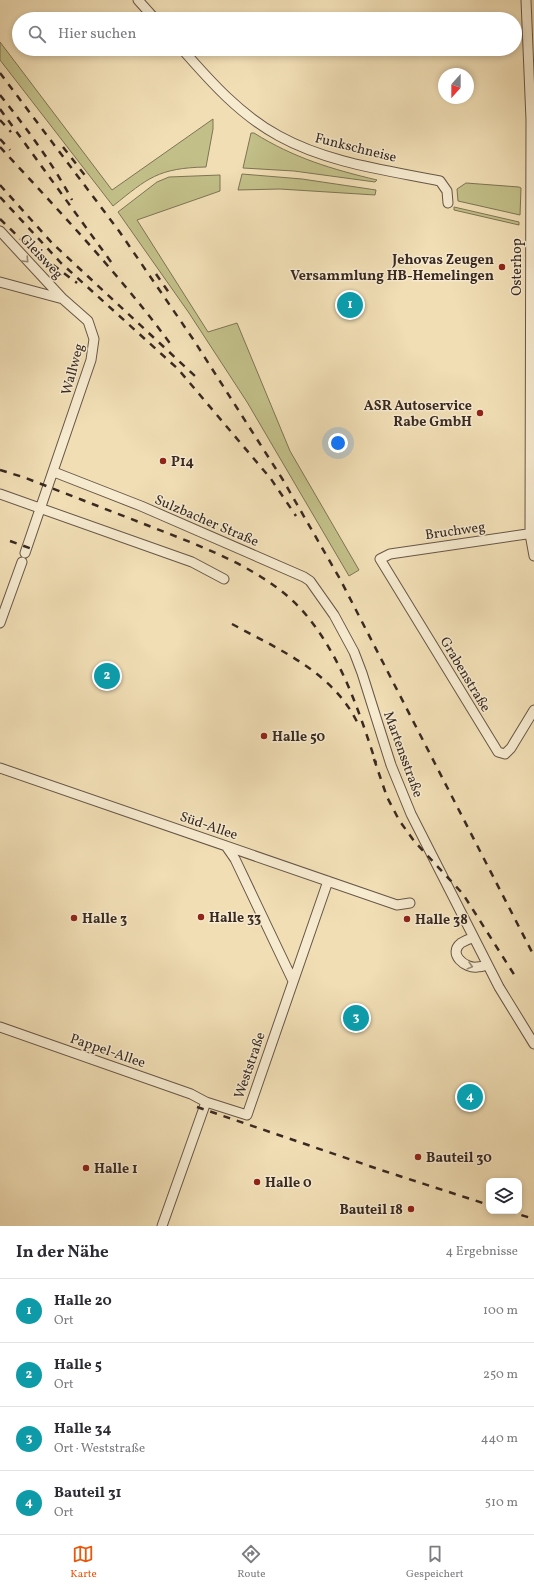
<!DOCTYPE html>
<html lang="de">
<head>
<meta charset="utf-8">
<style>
  :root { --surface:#fff; --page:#f7f7f7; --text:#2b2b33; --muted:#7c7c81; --line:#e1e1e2; --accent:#ea580c }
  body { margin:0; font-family:Vollkorn,serif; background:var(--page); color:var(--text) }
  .controls { position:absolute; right:12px; bottom:12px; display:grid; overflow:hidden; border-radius:8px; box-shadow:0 2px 6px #0003 }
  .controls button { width:36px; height:36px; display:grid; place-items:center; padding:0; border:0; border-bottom:1px solid var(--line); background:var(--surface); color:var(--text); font:20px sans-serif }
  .compass { position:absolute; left:438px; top:68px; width:36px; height:36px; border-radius:50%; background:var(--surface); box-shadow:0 2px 6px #0003; rotate:201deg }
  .you { position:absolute; left:338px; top:443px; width:14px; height:14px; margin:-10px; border:3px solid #fff; border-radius:50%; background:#1a73e8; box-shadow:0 0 0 6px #1a73e833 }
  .badge { display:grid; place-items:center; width:26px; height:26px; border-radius:50%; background:var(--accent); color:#fff; font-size:13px; font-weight:700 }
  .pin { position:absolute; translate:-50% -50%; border:2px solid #fff; box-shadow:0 1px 4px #0006 }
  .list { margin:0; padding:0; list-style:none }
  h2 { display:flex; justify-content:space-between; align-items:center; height:52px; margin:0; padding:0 16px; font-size:17px }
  h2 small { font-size:13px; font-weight:400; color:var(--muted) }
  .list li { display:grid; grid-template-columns:26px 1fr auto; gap:12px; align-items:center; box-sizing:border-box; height:64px; padding:0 16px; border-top:1px solid var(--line) }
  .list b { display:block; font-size:15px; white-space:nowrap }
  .list p { margin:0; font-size:13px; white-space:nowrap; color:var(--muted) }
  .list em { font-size:13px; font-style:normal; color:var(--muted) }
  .icon { flex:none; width:22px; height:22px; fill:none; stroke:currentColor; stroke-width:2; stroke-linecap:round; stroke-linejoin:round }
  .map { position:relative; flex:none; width:534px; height:1226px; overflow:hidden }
  .search { position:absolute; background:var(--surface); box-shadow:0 2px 6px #0003; left:12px; right:12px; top:12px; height:44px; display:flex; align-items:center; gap:10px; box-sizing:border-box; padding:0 14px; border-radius:22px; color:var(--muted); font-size:15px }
  .sheet { height:308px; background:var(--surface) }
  nav { display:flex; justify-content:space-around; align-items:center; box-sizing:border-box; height:56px; border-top:1px solid var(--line); background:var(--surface); font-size:11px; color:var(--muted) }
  nav a { display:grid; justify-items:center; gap:2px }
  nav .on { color:var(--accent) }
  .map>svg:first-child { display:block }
  .green { fill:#c2bf88; stroke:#7e7455 }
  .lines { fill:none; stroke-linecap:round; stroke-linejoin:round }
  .minor-casing { stroke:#675647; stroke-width:11 }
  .minor { stroke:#f6eacf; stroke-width:9 }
  .rail { stroke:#392922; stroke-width:2.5; stroke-dasharray:7 7; stroke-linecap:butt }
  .oneway { stroke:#988a78 }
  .poi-dot { fill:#8f2418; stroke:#f6eacf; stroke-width:1.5 }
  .labels { text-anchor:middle; stroke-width:3; stroke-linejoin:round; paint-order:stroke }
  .street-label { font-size:14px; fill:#392922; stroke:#f6eacf }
  .poi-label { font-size:14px; font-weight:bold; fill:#392922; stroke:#f6eacf; text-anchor:start }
</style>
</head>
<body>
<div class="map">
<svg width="534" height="1226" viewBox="0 0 534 1226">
  <rect width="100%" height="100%" fill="#f1deb5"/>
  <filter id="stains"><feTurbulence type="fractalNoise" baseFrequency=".005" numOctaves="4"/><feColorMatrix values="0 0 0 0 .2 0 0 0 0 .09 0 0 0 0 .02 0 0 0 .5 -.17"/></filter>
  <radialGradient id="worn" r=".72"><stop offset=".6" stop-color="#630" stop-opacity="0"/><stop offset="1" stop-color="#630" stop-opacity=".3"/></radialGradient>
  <path class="green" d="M0 42 112 190 213 119V129L206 167C158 168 148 178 113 206L0 60Z
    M251 133H254C294 158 331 169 377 180L375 182 294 171 243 168Z
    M242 174 302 179 376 190 375 195 280 189 238 190Z
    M220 175V191L137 220 208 332 237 323 290 451 359 570 349 576 247 402 189 313 118 212 157 182 169 177Z
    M466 183 519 187 521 188 520 215 458 201 457 189Z
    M454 207 519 222V225L454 210Z"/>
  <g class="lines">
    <defs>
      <path id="minor" d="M138 0 155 19
        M526 0 531 120 530 534 534 556
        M182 49C210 81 240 115 279 136 328 163 386 170 440 181L447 191 448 203
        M0 231 63 299
        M0 282 63 299 88 321 94 339 91 360 25 553
        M54 472 141 506 304 577 310 581 334 615 354 652 362 673 391 765 411 814 499 987 534 1044
        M0 494 192 562 224 579
        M534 533 390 554 380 559 498 752 505 754 511 748 534 710
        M0 623 22 562
        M0 768 397 905 410 903
        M226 846 235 859 293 981
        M472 938C469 939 464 941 461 943 447 954 466 969 477 967 480 967 484 966 487 965
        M0 1027 191 1094 206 1102
        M162 1226 206 1102 247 1115 328 881"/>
    </defs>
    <use href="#minor" class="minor-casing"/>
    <use href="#minor" class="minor"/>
    <path class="rail" d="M0 73 119 231 193 339 283 480 340 579 534 956
      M0 95C27 129 52 162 72 200
      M0 109 114 266
      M0 120 11 132
      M0 139 10 150
      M0 147C59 211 120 275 172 346
      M63 147 87 178
      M0 185 52 243 195 376
      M0 197 61 263 178 369 271 479 296 516
      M0 219 27 245 77 283
      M156 274 172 297
      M0 470 23 477C62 492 100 507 139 522 194 544 268 568 307 616 342 659 359 711 376 763
      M10 541 35 550
      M232 624C280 650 335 673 359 726
      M374 759 387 797 399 820 414 841 463 894 515 976
      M197 1107 381 1170 489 1205
      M508 1211 534 1219"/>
  </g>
  <defs><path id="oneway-chevron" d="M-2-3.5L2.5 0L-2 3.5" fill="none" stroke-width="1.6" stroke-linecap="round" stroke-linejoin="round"/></defs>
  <g class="oneway">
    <use href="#oneway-chevron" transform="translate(26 260) rotate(47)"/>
    <use href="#oneway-chevron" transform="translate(470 966) rotate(15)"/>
  </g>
  <g class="poi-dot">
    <circle cx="502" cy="267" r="4"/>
    <circle cx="480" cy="413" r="4"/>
    <circle cx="163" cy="461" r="4"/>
    <circle cx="264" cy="736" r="4"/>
    <circle cx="201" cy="917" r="4"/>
    <circle cx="74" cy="918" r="4"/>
    <circle cx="407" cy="919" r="4"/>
    <circle cx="418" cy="1157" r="4"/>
    <circle cx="86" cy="1168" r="4"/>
    <circle cx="257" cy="1182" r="4"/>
    <circle cx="411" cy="1209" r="4"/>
  </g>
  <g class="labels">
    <g class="street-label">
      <text transform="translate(356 147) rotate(14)" y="5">Funkschneise</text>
      <text transform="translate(42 256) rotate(47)" y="5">Gleisweg</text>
      <text transform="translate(516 267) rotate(-90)" y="5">Osterhop</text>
      <text transform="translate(72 369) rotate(-75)" y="5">Wallweg</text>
      <text transform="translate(207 520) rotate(23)" y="5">Sulzbacher Straße</text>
      <text transform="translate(455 530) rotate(-8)" y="5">Bruchweg</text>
      <text transform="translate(466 674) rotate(59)" y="5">Grabenstraße</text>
      <text transform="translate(404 754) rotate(70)" y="5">Martensstraße</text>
      <text transform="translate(209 825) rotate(19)" y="5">Süd-Allee</text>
      <text transform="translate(108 1050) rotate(19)" y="5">Pappel-Allee</text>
      <text transform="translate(249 1065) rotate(-71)" y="5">Weststraße</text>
    </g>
    <g class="poi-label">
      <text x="494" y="264" text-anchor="end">Jehovas Zeugen<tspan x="494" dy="16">Versammlung HB-Hemelingen</tspan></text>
      <text x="472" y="410" text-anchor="end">ASR Autoservice<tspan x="472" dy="16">Rabe GmbH</tspan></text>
      <text x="171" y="466">P14</text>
      <text x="272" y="741">Halle 50</text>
      <text x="209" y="922">Halle 33</text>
      <text x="82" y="923">Halle 3</text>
      <text x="415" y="924">Halle 38</text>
      <text x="426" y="1162">Bauteil 30</text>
      <text x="94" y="1173">Halle 1</text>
      <text x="265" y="1187">Halle 0</text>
      <text x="403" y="1214" text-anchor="end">Bauteil 18</text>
    </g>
  </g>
  <rect width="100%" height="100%" filter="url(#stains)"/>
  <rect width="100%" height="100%" fill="url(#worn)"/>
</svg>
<div class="controls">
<button><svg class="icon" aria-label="layers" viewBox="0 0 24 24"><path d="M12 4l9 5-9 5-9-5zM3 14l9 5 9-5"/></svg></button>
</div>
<svg class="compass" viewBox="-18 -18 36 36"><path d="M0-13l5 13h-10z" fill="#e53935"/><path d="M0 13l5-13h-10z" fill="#7c7c81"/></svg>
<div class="you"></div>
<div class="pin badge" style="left:350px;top:305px;background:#0f9aa8">1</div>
<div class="pin badge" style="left:107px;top:676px;background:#0f9aa8">2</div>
<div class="pin badge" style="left:356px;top:1018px;background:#0f9aa8">3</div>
<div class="pin badge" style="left:470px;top:1097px;background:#0f9aa8">4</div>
<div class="search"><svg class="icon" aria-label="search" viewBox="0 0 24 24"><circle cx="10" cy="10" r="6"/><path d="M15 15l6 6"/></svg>Hier suchen</div>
</div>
<section class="sheet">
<h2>In der Nähe<small>4 Ergebnisse</small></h2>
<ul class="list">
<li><span class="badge" style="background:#0f9aa8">1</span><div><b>Halle 20</b><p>Ort</p></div><em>100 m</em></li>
<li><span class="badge" style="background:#0f9aa8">2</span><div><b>Halle 5</b><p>Ort</p></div><em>250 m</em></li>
<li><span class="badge" style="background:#0f9aa8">3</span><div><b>Halle 34</b><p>Ort · Weststraße</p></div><em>440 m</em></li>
<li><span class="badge" style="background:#0f9aa8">4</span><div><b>Bauteil 31</b><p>Ort</p></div><em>510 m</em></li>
</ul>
</section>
<nav>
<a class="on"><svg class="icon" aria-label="map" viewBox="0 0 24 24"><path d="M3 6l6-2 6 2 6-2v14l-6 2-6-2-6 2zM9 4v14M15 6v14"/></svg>Karte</a>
<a><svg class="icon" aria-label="directions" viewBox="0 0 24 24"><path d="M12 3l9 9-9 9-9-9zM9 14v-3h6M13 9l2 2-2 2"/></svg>Route</a>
<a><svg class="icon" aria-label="saved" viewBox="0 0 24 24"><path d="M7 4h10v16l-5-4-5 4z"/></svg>Gespeichert</a>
</nav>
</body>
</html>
